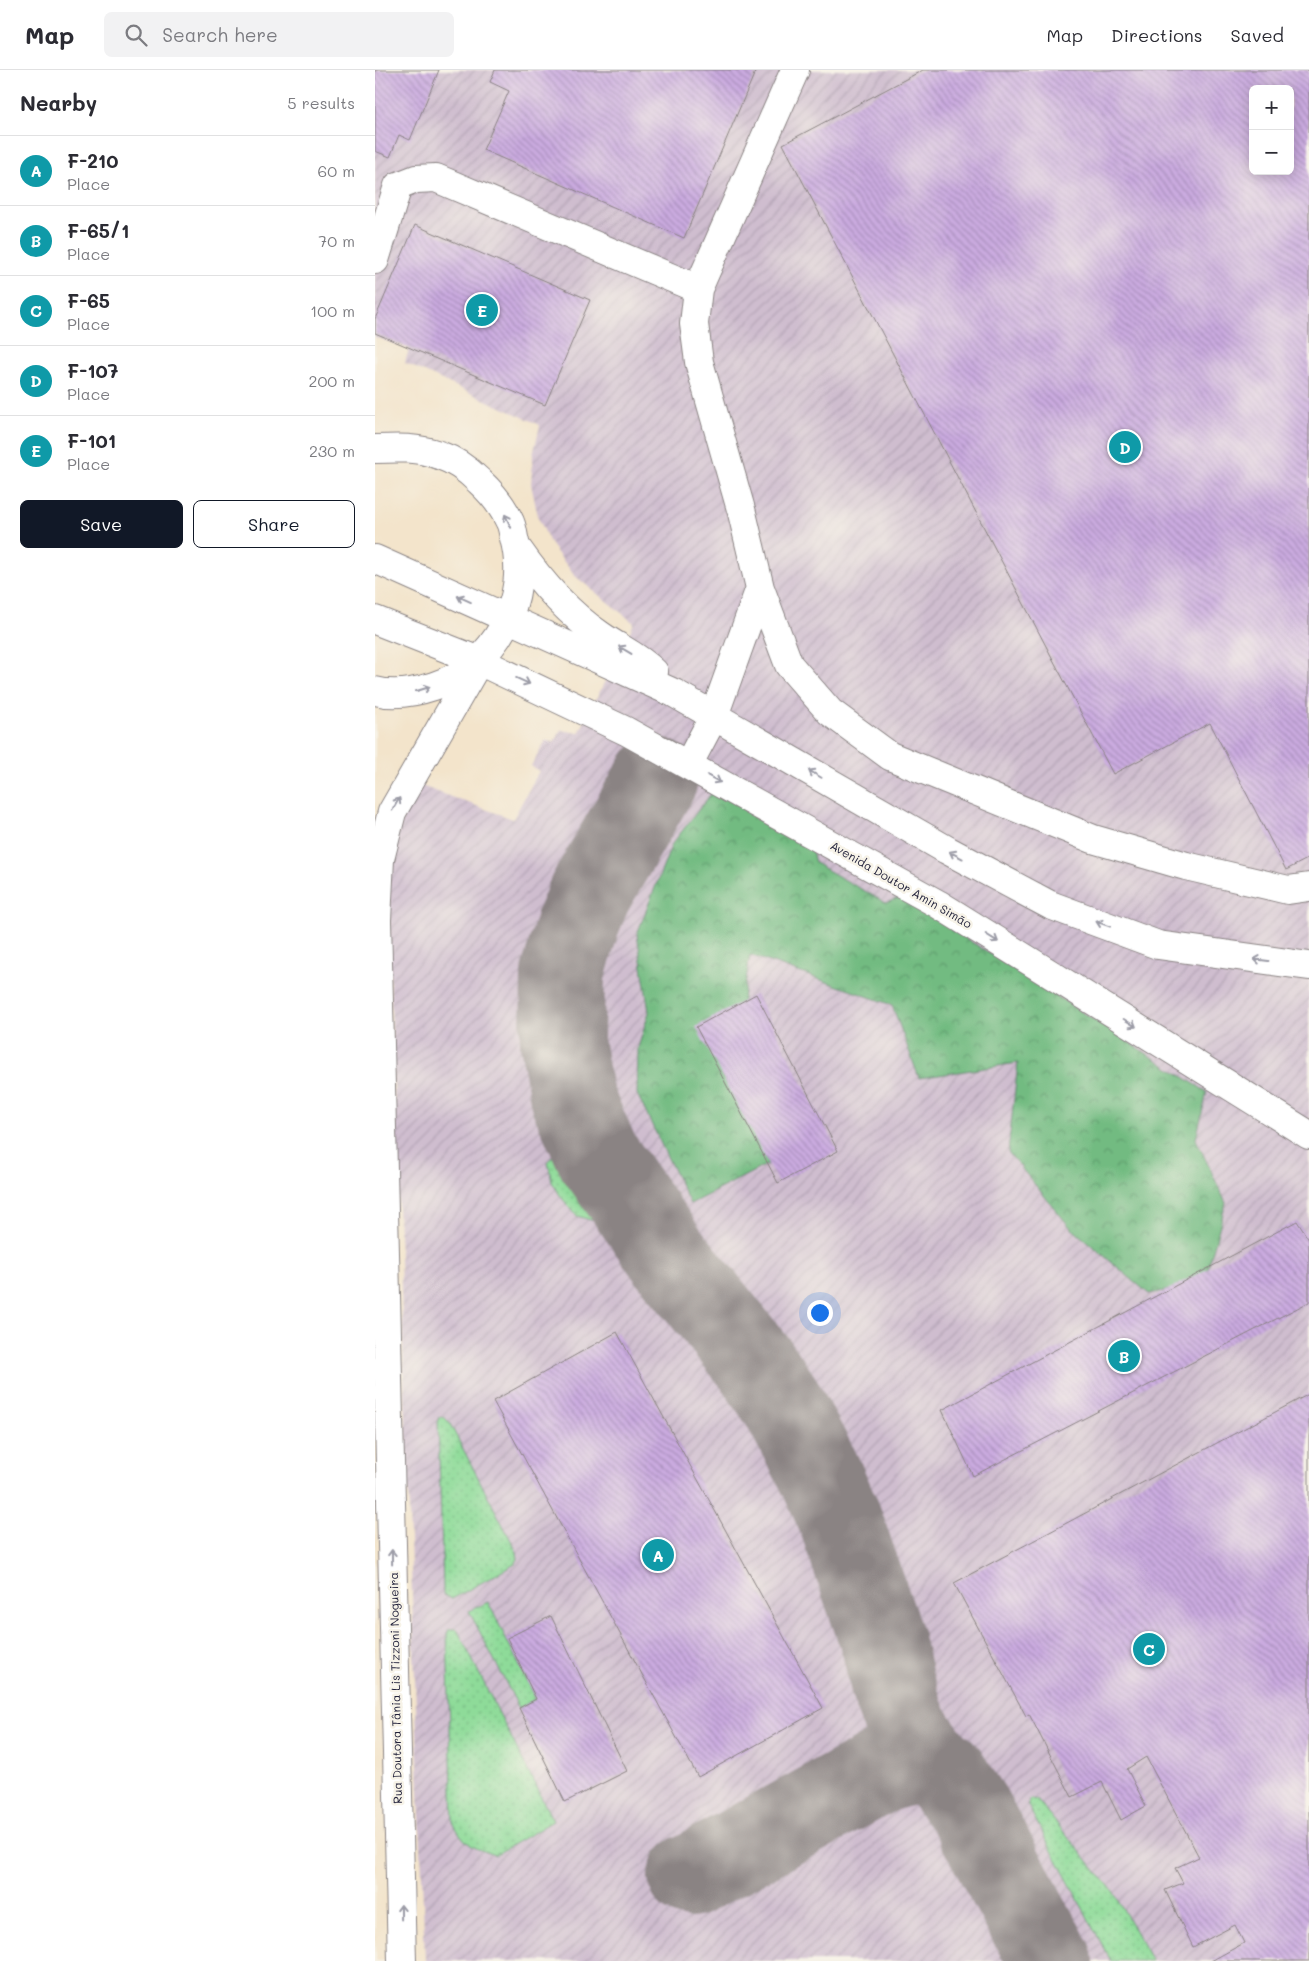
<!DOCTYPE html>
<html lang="en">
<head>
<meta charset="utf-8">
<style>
  :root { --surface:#fff; --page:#f2f2f3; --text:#2b2b33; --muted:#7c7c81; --line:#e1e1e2; --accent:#111827 }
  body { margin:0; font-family:Mali,sans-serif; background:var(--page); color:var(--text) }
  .controls { position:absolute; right:15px; top:15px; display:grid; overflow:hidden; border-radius:8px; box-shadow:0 2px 12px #0003 }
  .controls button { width:45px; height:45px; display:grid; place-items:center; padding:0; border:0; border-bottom:1px solid var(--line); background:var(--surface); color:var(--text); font:25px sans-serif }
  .you { position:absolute; left:444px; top:1242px; width:18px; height:18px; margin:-12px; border:4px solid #fff; border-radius:50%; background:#1a73e8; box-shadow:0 0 0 8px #1a73e833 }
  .badge { display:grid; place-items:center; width:32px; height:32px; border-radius:50%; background:var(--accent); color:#fff; font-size:16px; font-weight:700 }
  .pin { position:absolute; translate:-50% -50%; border:2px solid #fff; box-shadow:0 1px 5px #0006 }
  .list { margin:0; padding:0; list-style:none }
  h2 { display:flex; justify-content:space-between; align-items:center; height:65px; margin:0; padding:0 20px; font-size:21px }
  h2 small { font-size:16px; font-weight:400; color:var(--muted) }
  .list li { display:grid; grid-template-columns:32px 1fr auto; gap:15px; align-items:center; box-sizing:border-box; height:70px; padding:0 20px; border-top:1px solid var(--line) }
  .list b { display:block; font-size:19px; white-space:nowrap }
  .list p { margin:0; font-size:16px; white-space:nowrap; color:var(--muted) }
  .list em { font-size:16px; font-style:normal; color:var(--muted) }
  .actions { display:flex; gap:10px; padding:15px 20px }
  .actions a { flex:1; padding:11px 0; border:1px solid var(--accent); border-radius:8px; text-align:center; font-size:18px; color:var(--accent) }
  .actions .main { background:var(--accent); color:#fff }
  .icon { flex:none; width:28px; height:28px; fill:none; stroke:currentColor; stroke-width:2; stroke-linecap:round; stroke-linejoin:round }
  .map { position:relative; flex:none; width:934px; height:1891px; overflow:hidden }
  header { display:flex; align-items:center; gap:30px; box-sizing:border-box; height:70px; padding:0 25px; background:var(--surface); border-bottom:1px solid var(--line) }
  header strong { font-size:24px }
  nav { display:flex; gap:28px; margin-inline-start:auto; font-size:18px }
  .search { width:350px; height:45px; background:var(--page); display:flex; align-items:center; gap:12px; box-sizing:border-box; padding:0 18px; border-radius:8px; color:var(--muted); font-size:19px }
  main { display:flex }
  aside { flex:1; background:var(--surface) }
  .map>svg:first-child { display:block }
  .industrial { fill:url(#industrial-furrows); fill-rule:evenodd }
  .grass { fill:url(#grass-dots); stroke:#587e6a }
  .forest { fill:url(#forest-crowns); stroke:#4a6e5e }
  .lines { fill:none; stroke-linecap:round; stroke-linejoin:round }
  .taxiway { stroke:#8a8383; stroke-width:84 }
  .building { fill:url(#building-back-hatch); fill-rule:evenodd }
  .minor-casing { stroke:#8a8383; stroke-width:30 }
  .minor { stroke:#fff; stroke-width:28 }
  .oneway { stroke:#9c9ca7 }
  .labels { text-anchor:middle; stroke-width:5; stroke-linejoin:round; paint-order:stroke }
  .street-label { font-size:12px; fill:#22223b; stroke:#f7f3e8 }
</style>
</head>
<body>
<header>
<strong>Map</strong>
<div class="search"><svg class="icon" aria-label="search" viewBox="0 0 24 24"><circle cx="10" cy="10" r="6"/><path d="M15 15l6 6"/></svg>Search here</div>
<nav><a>Map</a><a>Directions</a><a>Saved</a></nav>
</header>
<main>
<aside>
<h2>Nearby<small>5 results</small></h2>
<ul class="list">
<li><span class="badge" style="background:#0f9aa8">A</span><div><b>F-210</b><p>Place</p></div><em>60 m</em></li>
<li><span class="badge" style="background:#0f9aa8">B</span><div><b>F-65/1</b><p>Place</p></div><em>70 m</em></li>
<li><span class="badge" style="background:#0f9aa8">C</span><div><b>F-65</b><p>Place</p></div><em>100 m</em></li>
<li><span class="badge" style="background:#0f9aa8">D</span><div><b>F-107</b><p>Place</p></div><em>200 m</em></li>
<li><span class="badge" style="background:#0f9aa8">E</span><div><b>F-101</b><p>Place</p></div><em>230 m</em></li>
</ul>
<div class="actions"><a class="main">Save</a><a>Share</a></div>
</aside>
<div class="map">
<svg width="934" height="1891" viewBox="0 0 934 1891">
  <defs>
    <pattern id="industrial-furrows" width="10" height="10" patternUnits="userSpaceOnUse" patternTransform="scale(1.25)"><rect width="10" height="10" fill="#cfbdcf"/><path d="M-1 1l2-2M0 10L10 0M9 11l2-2" fill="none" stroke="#b1a2b3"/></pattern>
    <pattern id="grass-dots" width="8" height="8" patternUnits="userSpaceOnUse" patternTransform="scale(1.25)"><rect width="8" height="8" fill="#8edb99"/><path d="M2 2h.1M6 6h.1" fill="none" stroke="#7abc85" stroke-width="1.8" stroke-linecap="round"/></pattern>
    <pattern id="forest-crowns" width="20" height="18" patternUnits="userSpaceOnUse" patternTransform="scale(1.25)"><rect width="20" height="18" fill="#72bb81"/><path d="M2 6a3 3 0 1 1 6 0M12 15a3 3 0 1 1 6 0" fill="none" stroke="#5d986b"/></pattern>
    <pattern id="building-back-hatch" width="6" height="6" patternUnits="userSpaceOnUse" patternTransform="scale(1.25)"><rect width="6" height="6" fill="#cbabe0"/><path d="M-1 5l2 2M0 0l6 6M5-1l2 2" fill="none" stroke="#a48bb7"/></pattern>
  </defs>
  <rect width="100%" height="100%" fill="#f7f3e8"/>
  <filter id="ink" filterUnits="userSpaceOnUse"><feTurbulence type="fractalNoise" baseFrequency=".02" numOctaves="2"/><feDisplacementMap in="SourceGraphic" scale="10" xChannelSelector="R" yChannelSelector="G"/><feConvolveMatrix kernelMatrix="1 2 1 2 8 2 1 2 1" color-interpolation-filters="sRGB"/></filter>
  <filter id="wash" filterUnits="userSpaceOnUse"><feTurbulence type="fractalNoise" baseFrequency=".0096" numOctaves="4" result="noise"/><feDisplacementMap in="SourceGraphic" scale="20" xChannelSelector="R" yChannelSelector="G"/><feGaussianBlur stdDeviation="1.12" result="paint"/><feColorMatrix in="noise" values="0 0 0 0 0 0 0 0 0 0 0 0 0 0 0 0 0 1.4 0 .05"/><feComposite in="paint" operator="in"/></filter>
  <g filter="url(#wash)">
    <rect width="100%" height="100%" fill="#f3e4cb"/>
    <path class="industrial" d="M0 0H934V1891H50L15 907 14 794 38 713 138 749 164 701 156 696 171 670 178 673 186 660 204 663 259 553 200 506 176 475 163 447 156 414 158 385 165 355 30 293 34 279 0 267ZM878 19H915V101H878Z"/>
    <path class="grass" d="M186 1085 193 1090 226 1153 202 1146 186 1127 177 1112 173 1092 177 1087Z
      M64 1347H69L74 1352 142 1482 143 1489 140 1494 77 1529 68 1525V1517L63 1350Z
      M113 1532 161 1629 144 1638 94 1541Z
      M74 1559H82L178 1751 120 1785C97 1777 90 1776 78 1752L72 1564Z
      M655 1729 662 1730 738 1821 777 1891H736L653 1736Z"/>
    <path class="forest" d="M339 720 435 772 440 793 511 833 526 827 832 1022 821 1069 851 1133 829 1213 774 1224 695 1157 633 1082 643 993 544 1008 517 935 375 885 356 1002 393 1094 315 1134 262 1024 263 978 274 942 262 864 297 774Z"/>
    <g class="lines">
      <path class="taxiway" d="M281 709 215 823 203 852 188 904 187 972 197 1028 223 1086 293 1185 380 1293 406 1331 444 1402 465 1449 508 1574 518 1618 531 1654 543 1673 594 1739
        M315 1806 509 1700 531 1694 552 1692 569 1701 594 1739 676 1891"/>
    </g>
    <g id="blocks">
      <path class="building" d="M0 0H64L35 70 24 65 15 87 0 81Z
        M120 0H381L309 168 108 80 134 21 115 12Z
        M548 0H934V788L911 800 835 653 738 704 408 74ZM878 19H915V101H878Z
        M40 155 215 230 170 335 0 263V249Z
        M381 924 463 1081 403 1113 321 957Z
        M922 1151 934 1170V1232L598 1406 567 1340Z
        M242 1262 448 1638 323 1707 118 1331Z
        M934 1324V1891H836L869 1873 860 1855 818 1877 790 1820 808 1813 800 1798 824 1787 771 1687 752 1699 771 1736 746 1750 727 1712 697 1727 654 1644 651 1646 579 1513Z
        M176 1546 252 1701 190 1732 144 1638 161 1629 132 1568Z"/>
    </g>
  </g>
  <g filter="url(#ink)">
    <use href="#blocks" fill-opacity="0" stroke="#8a8383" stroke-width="1"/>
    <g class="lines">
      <defs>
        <path id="minor" d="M0 190 23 116 41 109 61 108 323 219
          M0 379C22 378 42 377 64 385 79 390 93 400 104 411 116 422 127 435 134 450 137 455 138 462 139 468 156 529 120 596 59 616 41 622 19 626 0 621
          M142 478C165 511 191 542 225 565 243 578 263 586 279 602
          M0 489 299 623 572 780 675 835 783 875 934 896
          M385 518 414 595 455 642 515 686 718 769 811 796 913 820 934 817
          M0 550 104 591 251 661 563 834 934 1065
          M313 695 339 646 385 518 367 443 324 292 319 254 323 219 420 0
          M27 1891 2 850 5 789 17 742 104 591"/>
      </defs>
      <use href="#minor" class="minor-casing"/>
      <use href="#minor" class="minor"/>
    </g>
    <defs><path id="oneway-shaft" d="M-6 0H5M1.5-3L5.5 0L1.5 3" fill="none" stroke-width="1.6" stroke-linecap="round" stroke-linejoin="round" transform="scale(1.25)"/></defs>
    <g class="oneway">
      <use href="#oneway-shaft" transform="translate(133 451) rotate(-115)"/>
      <use href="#oneway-shaft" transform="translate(89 529) rotate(-156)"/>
      <use href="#oneway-shaft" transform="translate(250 580) rotate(-149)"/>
      <use href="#oneway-shaft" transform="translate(148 611) rotate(24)"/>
      <use href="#oneway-shaft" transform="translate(48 619) rotate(-17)"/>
      <use href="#oneway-shaft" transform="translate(440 704) rotate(-150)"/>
      <use href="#oneway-shaft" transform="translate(339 709) rotate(29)"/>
      <use href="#oneway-shaft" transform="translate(21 734) rotate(-60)"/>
      <use href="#oneway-shaft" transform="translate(581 785) rotate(-152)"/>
      <use href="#oneway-shaft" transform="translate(728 854) rotate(-160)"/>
      <use href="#oneway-shaft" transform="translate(617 868) rotate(32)"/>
      <use href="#oneway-shaft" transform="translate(886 890) rotate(-173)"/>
      <use href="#oneway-shaft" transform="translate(755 953) rotate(32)"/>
      <use href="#oneway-shaft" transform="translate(17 1487) rotate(-91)"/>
      <use href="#oneway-shaft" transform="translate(26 1842) rotate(-91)"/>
    </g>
  </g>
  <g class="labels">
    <g class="street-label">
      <text transform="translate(526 815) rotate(30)" y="4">Avenida Doutor Amin Simão</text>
      <text transform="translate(21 1618) rotate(-91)" y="4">Rua Doutora Tânia Lis Tizzoni Nogueira</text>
    </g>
  </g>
</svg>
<div class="controls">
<button>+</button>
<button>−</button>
</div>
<div class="you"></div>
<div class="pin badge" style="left:283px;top:1485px;background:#0f9aa8">A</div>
<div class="pin badge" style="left:749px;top:1286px;background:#0f9aa8">B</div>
<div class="pin badge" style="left:774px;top:1579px;background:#0f9aa8">C</div>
<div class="pin badge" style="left:750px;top:377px;background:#0f9aa8">D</div>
<div class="pin badge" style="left:107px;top:240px;background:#0f9aa8">E</div>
</div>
</main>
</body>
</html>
